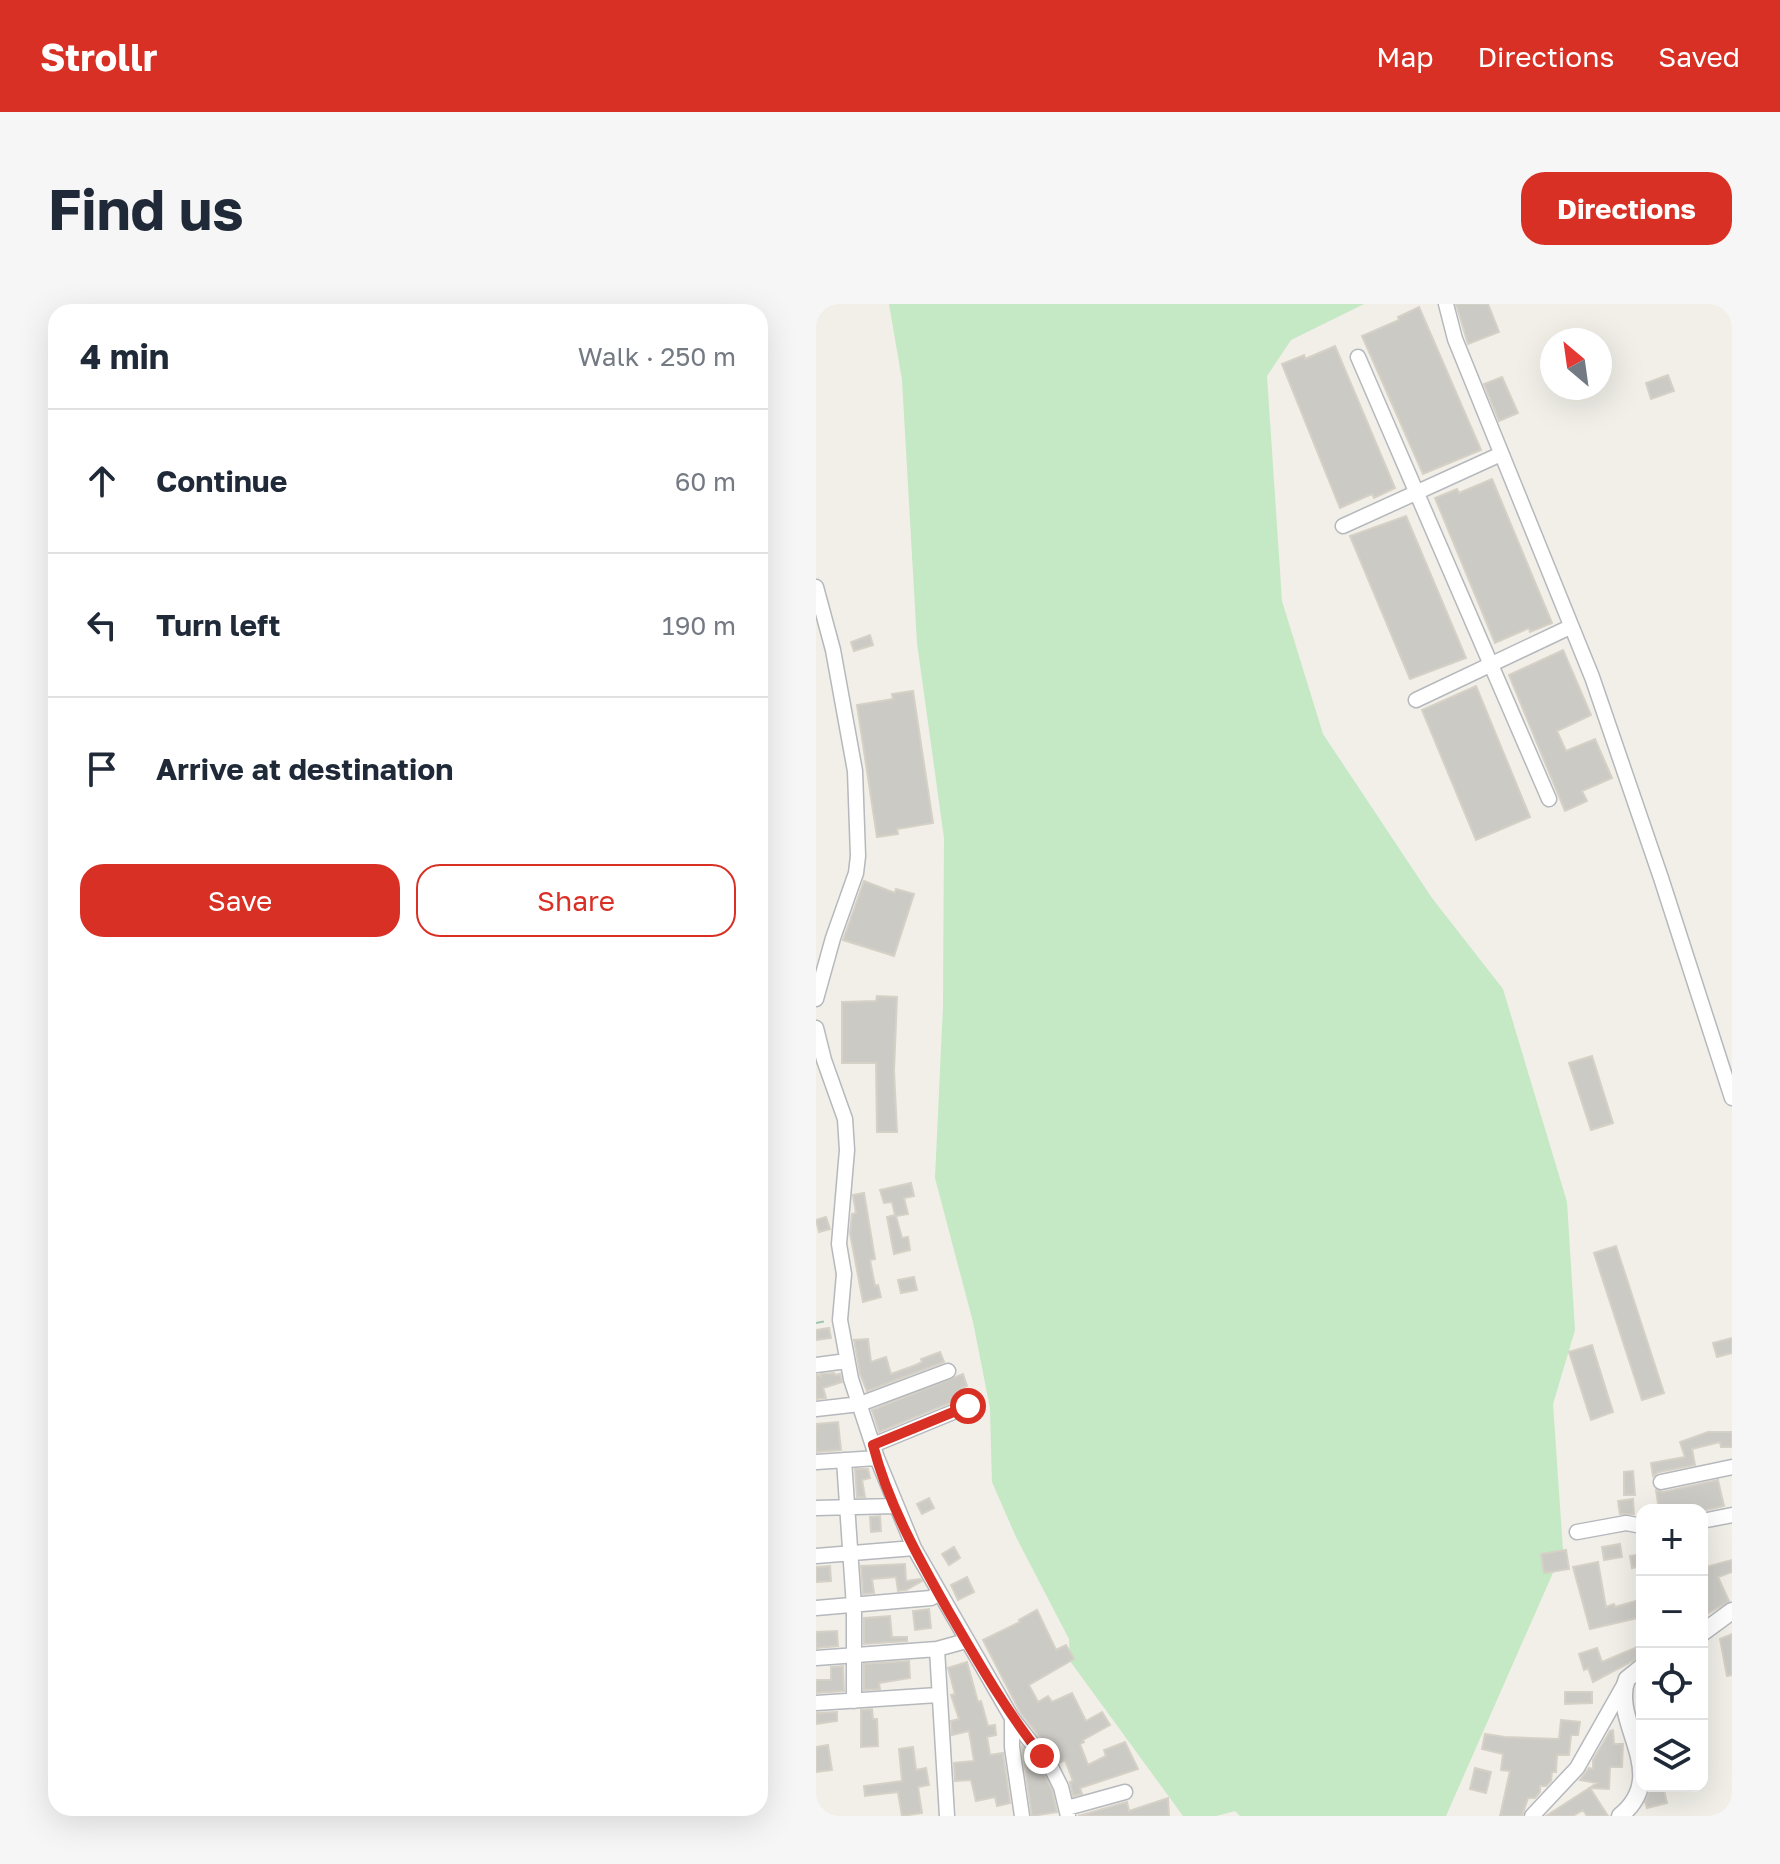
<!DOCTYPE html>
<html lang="en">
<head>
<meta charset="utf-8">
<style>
  :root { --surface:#fff; --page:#f6f6f7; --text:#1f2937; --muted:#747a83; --line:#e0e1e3; --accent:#d93025 }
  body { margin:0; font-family:"Golos Text",sans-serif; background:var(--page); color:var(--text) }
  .controls { position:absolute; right:24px; bottom:24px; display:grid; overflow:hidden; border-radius:16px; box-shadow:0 8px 32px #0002 }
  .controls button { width:72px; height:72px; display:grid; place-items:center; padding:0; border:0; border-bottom:2px solid var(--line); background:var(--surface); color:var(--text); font:40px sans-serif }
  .compass { position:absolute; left:724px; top:24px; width:72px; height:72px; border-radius:50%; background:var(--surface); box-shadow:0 8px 32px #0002; rotate:331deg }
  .stop { position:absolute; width:24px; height:24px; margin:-18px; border:6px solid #d93025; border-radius:50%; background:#fff }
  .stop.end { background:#d93025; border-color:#fff; box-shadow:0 2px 8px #0008 }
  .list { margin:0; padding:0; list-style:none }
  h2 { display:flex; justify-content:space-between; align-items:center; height:104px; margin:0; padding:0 32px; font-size:34px }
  h2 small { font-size:26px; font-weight:400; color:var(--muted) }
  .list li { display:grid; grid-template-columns:52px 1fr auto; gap:24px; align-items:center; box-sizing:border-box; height:144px; padding:0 32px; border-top:2px solid var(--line) }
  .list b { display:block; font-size:30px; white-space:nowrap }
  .list em { font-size:26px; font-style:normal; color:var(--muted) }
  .actions { display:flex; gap:16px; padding:24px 32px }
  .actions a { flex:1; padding:18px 0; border:2px solid var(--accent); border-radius:24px; text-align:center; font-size:28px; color:var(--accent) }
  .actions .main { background:var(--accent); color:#fff }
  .icon { flex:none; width:44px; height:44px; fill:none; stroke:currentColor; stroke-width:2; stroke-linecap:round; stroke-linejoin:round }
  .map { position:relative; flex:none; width:916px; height:1512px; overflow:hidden; border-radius:24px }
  header { display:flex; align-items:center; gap:48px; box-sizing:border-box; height:112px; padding:0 40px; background:var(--accent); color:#fff }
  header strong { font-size:38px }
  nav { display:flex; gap:44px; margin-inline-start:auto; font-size:28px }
  .intro { display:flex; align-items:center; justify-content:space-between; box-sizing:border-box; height:192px; padding:0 48px }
  h1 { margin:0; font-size:56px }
  .button { padding:20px 36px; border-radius:24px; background:var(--accent); color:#fff; font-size:28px; font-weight:700 }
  main { display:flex; gap:48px; padding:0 48px }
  aside { flex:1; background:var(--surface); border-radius:24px; box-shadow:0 8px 32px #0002 }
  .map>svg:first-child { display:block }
  .green { fill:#c5e8c5 }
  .building { fill:#cccac5; stroke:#d6d1c6; stroke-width:2 }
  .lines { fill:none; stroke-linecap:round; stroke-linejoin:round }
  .minor-casing { stroke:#b5b8bc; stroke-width:17 }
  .tertiary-casing { stroke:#b5b8bc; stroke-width:19 }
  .path { stroke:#9cc7a9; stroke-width:2; stroke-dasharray:8 4; stroke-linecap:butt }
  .minor { stroke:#fff; stroke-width:14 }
  .tertiary { stroke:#fff; stroke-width:16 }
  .route { stroke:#d93025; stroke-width:10 }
</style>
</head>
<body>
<header>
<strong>Strollr</strong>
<nav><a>Map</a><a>Directions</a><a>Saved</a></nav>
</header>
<div class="intro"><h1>Find us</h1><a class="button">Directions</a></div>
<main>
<aside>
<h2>4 min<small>Walk · 250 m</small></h2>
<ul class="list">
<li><svg class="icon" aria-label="ahead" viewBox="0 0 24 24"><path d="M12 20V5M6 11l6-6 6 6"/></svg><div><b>Continue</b></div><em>60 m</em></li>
<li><svg class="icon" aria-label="left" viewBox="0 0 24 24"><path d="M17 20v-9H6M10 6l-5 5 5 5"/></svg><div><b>Turn left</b></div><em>190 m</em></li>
<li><svg class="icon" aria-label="arrive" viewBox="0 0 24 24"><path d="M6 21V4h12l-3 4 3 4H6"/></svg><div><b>Arrive at destination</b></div></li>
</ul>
<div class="actions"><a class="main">Save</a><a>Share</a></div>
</aside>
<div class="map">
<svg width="916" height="1512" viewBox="0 0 916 1512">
  <rect width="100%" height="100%" fill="#f1efe8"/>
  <path class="green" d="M73 0H548L475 36 451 72 466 297 507 430 616 594 687 685 751 898 759 1026 737 1100 747 1246 630 1512H424L419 1507 400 1512H367L254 1357 253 1335 200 1233 176 1178 174 1104 157 1018 119 874 127 702 128 534 101 339 86 76Z"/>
  <path class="building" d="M640 0H672L683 28 652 40Z
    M603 3 665 146 607 170 546 32 583 16 582 13Z
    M519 42 579 184 558 194 556 190 524 204 466 60 488 51 489 55Z
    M852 71 858 87 835 95 830 79Z
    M686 73 702 109 683 117 668 80Z
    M676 175 736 319 714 328 713 324 679 339 619 194 641 185 643 189Z
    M590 212 650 354 594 375 534 232Z
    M54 331 57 341 38 347 35 338Z
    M747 346 775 411 741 427 750 447 779 435 796 474 766 487 771 497 749 507 693 371Z
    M660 382 714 513 660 536 606 406Z
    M97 387 117 519 81 525 82 530 61 533 41 401 77 395 76 390Z
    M48 577 79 589 80 585 98 590 78 652 27 636Z
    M61 692 81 693 78 767 81 828H61L60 759H26V698L60 697Z
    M776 752 797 819 775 826 753 759Z
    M95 879 98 892 88 894 92 910 80 912 86 934 92 933 94 946 78 950 71 913 79 911 76 898 68 899 64 886Z
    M48 889 59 955 54 956 59 982 62 981 65 993 47 998 34 929 36 910 40 909 37 891Z
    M10 913 14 925 3 928 0 916Z
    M800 942 848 1089 826 1096 778 949Z
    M98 973 101 986 85 989 82 976Z
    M13 1024 15 1034 0 1036V1026Z
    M916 1034V1049L901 1053 897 1039Z
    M52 1035 55 1058 70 1053 75 1070 100 1061 106 1058 105 1055 124 1048 128 1058 51 1087 44 1070 38 1036Z
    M776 1041 797 1108 775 1116 753 1048Z
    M18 1069 19 1071 24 1070 26 1078 7 1084 10 1094 0 1095V1071H4L5 1074V1070Z
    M147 1070 151 1082 146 1084 148 1093 63 1128 56 1106Z
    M22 1118 25 1146 0 1148V1120Z
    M892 1128H916V1143H905L904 1138 876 1145 879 1161 843 1168 837 1172 835 1159 869 1153 864 1138Z
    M39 1165H52L54 1174 46 1176 49 1193H41Z
    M817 1167 819 1191H808V1168Z
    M902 1176 908 1202 886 1207 843 1206 840 1186 847 1188Z
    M113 1194 118 1204 106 1210 101 1200Z
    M817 1195 818 1210H804L802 1197Z
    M64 1212 65 1227 55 1228 54 1213Z
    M804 1240 806 1253 788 1256 786 1243Z
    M138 1243 144 1254 133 1261 126 1250Z
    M750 1246 753 1265 728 1269 725 1250Z
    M826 1250V1262L816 1264 814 1252Z
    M916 1256V1268L902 1273 913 1297 891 1310 886 1297V1264Z
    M782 1258 790 1303 798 1300 799 1303 823 1296 826 1313 774 1325 757 1263Z
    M89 1260 90 1277 104 1275 106 1277 90 1286 82 1287 80 1273 56 1275 58 1289 47 1290 45 1262Z
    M14 1262 15 1277 0 1278V1263Z
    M151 1273 158 1288 142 1296 135 1281Z
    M113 1305 115 1324 99 1326 97 1307Z
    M221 1306 240 1346 250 1341 258 1355 213 1381 222 1398 232 1392 236 1398 256 1389 270 1417 286 1408 294 1421 267 1436 268 1438 264 1440 272 1461 290 1452 288 1446 309 1438 322 1465 264 1484 266 1490 257 1492 254 1478 257 1477 249 1456 244 1459 204 1408 167 1336 204 1318 203 1316Z
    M74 1312 76 1333H91V1337L48 1340V1314Z
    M21 1327 22 1342 0 1344V1328Z
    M916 1330V1371L911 1372 904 1335Z
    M826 1341V1352L777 1378 772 1364 768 1366 763 1350 781 1344 786 1358Z
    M93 1357 94 1374 63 1379 64 1385 48 1386V1360Z
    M151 1358 162 1398 165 1397 172 1422 179 1421 180 1431 171 1433 174 1451 187 1449 194 1499 181 1502 179 1493 160 1497 155 1476 139 1477 138 1459 158 1457 153 1427 136 1431 135 1417 143 1415 135 1391 139 1390 132 1364Z
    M27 1362 28 1387 0 1389V1376H15V1363Z
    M749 1388H776V1399L749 1400Z
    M56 1405 57 1415H61L62 1442 45 1443V1406Z
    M21 1408V1417L0 1420V1409Z
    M745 1416 764 1418 762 1431H755L753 1451H741L740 1468H736L735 1477 730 1482H724V1488L719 1494H712L706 1512H684L694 1467 685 1466 687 1450 666 1445 669 1430 689 1433 743 1435Z
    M797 1426 798 1440H807L806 1463H794L793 1485 774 1484 792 1512H771L767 1506 757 1512H730L781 1479 764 1476 773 1464 777 1465V1456L794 1427Z
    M12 1441 16 1466 0 1468V1443Z
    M97 1443 100 1466 110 1464 113 1481 102 1483 106 1509 86 1512 82 1488 49 1492 48 1482 86 1477 83 1445Z
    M206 1443 228 1470 236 1486 241 1508 216 1512Z
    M659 1464 675 1468 670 1489 654 1485Z
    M835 1482H847L851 1499 831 1504 829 1498Z
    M352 1494 353 1512H262L311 1498 313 1507Z"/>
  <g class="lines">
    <defs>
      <path id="minor" d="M630 0 639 35 776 373 845 574 916 794
        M542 53 733 495
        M527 222 685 150
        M0 283 17 346 39 467 42 552 40 569 17 634 0 695
        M600 396 754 323
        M0 724 8 756 29 815 31 846 23 940 28 970 24 1016 35 1075 61 1154 98 1244 196 1414 236 1465 245 1483 252 1512
        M0 1061 31 1057
        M0 1105 44 1100 132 1067
        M57 1141 152 1102
        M28 1156 38 1303V1397
        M0 1158 61 1154
        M845 1178 916 1163
        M0 1204 79 1202
        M886 1217 916 1211
        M761 1228 810 1219 826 1222
        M0 1252 98 1244
        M0 1304 115 1294 123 1289
        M121 1345 131 1512
        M0 1354 121 1345 150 1337
        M0 1399 122 1391
        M196 1414V1443L206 1512
        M251 1504 309 1488
        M716 1512 761 1464 808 1381"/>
      <path id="tertiary" d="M886 1329 916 1307
        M804 1512C856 1470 794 1418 811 1375L826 1363"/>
    </defs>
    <use href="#minor" class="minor-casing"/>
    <use href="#tertiary" class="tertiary-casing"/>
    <path class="path" d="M0 1019 11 1017"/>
    <use href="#minor" class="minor"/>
    <use href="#tertiary" class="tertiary"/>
  </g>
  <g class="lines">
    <path class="route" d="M152 1102 57 1141C72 1200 103 1255 133 1308 162 1358 190 1407 226 1452"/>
  </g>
</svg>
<div class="controls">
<button>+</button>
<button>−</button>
<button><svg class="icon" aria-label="locate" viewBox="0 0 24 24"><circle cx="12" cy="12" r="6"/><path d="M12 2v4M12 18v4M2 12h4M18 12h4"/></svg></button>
<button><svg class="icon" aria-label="layers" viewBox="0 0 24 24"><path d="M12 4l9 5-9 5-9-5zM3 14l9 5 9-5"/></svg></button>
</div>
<svg class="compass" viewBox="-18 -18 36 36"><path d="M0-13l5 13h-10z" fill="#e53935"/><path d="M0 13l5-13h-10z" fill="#747a83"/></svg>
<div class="stop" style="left:152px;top:1102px"></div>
<div class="stop end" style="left:226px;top:1452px"></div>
</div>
</main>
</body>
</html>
